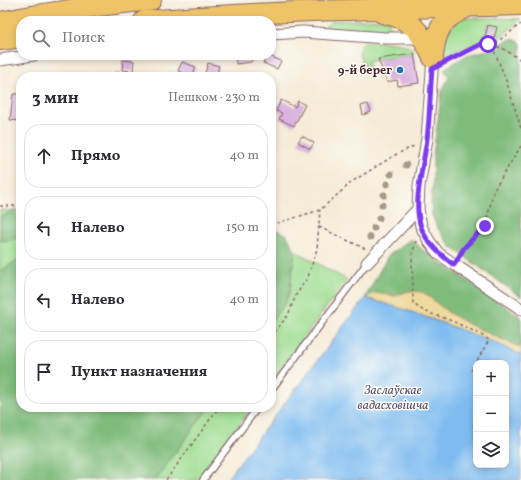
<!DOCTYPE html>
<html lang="ru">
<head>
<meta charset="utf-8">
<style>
  :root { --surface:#fff; --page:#f2f2f3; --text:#2b2b33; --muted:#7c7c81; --line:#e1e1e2 }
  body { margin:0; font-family:Vollkorn,serif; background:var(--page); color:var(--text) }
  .controls { position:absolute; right:12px; bottom:12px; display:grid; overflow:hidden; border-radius:8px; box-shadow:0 2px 6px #0003 }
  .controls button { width:36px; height:36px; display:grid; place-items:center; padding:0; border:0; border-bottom:1px solid var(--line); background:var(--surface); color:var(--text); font:20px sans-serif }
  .stop { position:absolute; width:12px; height:12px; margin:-9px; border:3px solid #7c3aed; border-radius:50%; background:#fff }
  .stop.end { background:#7c3aed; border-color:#fff; box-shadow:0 1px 4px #0008 }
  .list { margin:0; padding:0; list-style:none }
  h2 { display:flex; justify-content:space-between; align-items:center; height:52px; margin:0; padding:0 16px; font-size:17px }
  h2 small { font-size:13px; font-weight:400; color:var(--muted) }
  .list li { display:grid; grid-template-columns:26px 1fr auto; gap:12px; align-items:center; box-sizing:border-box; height:64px; margin:0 8px 8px; padding:0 8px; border:1px solid var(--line); border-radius:16px }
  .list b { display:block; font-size:15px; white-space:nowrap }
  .list em { font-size:13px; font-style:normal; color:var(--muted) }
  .icon { flex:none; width:22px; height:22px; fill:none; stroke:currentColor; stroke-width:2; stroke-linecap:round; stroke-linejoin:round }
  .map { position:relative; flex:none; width:521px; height:480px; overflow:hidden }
  .search { position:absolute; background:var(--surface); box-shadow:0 2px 6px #0003; left:16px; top:16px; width:260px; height:44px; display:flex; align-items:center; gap:10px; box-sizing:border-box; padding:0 14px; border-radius:16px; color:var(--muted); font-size:15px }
  .panel { position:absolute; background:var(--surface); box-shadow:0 2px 6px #0003; left:16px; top:72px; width:260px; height:340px; border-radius:16px }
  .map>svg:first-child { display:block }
  .green { fill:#9fdd92; stroke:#747e5e }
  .forest { fill:#7fbc7c; stroke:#646e54 }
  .sand { fill:#eeda9e; stroke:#9c7c64 }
  .water { fill:#7dbbf0; stroke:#646d8e; fill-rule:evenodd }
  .building { fill:#dab3df }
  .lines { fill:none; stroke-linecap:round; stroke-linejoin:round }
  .lane-casing { stroke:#866667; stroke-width:8 }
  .street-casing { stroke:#866667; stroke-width:13 }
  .highway-casing { stroke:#866667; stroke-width:22 }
  .path { stroke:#866667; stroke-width:1.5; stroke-dasharray:3 3; stroke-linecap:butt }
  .lane { stroke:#fff; stroke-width:5.5 }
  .street { stroke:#fff; stroke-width:11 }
  .highway { stroke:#efc469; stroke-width:20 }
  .tree { fill:#a59a89 }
  .route { stroke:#7c3aed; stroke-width:5 }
  .poi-dot { fill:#1f6fb2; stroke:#fdfcf7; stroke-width:1.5 }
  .labels { text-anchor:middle; stroke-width:3; stroke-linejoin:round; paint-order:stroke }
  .poi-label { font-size:12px; font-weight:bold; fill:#4a1f2b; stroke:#fdfcf7; text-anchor:end }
  .water-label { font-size:13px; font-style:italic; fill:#5c5670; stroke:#fdfcf7 }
</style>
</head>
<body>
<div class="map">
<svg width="521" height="480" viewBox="0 0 521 480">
  <rect width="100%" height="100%" fill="#fdfcf7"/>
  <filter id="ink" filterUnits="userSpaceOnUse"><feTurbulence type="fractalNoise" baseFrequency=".025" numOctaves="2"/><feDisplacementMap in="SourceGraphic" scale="8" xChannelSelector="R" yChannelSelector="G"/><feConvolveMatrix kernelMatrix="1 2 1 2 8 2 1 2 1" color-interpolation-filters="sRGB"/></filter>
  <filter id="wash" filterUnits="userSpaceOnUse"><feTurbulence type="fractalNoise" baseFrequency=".012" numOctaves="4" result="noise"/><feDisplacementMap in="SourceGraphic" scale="16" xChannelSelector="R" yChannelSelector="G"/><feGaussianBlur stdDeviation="0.9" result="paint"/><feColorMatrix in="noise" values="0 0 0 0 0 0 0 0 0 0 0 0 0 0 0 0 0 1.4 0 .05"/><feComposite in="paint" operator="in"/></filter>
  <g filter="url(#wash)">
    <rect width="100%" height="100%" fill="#f5ebd7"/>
    <path class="green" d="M461 18H498L521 19 493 44 497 27 488 24 483 42 444 56 440 49 444 36Z
      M388 19 390 27 384 32 321 30 332 21Z
      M365 41C382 42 399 41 413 49L414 54 378 59 368 61 370 71 367 70C361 59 354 51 365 41Z
      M0 210 21 211V258L0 271Z
      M295 251 347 280 271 381V322L286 302 290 291Z
      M209 407H252L197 480H155Z"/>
    <path class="forest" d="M513 39 521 43V297L450 246 437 227 432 215 431 203 433 180V156L442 91 449 77 444 69 467 55 492 49 508 40Z
      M16 210 21 211V237L6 241 0 240V217Z
      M271 228 286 234 295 251 290 291 286 302 271 322Z
      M411 239 425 252 521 317V348L466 323 408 291 395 296 387 294 365 298 388 256Z
      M21 258V407H209L155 480H0V271Z"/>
    <path class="sand" d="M408 291 423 292 449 313 466 323 521 348V355C471 332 418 313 365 298L374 293 395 296Z"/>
    <path class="water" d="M365 298 403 309 489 340 521 355V480H226ZM476 363H506V465H476Z"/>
    <g id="blocks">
      <path class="building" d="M488 25 497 27 493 44 484 42Z
        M414 54 419 83 398 86 397 80 387 82 378 59Z
        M235 55H255L251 62 236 64Z
        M267 55 281 61 277 69 263 63Z
        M123 60 134 61 133 71 122 70Z
        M182 62 196 67 192 77 178 71Z
        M208 63 219 66 216 77H204Z
        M115 73 121 74 120 77H114Z
        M38 74 48 75V77H38Z
        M13 94H21V121L10 120Z
        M281 100 295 107 298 101 305 105 294 126 279 119 282 113 276 111Z
        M368 104 371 112 363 115 361 106Z
        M302 136 314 143 310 149 298 142Z"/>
    </g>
  </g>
  <g filter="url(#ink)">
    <use href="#blocks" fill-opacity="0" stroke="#866667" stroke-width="1"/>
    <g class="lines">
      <defs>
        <path id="lane" d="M271 390 367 263
          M203 480 258 407"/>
        <path id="street" d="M271 34 303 32 386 38H424
          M0 60 34 55
          M418 209 421 226 429 241 438 253 455 265 521 309
          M367 263 418 209 419 186 427 139 433 58"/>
        <path id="highway" d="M382 13C412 19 421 31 433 58
          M144 21C269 11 395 8 521 5
          M0 22C50 12 100 5 151 0
          M0 40 21 37
          M433 58C434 44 438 25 450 17 455 13 462 10 467 7"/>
      </defs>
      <use href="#lane" class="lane-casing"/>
      <use href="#street" class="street-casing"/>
      <use href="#highway" class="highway-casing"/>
      <path class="path" d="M491 46 502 48 521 60
        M492 46 505 77 521 128
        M447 62 483 43 493 45 521 24
        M0 206H21
        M271 225 320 210 353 181 395 155 416 145
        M319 227 366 249
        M416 241 412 255 413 303C423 313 434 314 447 319 461 325 476 331 489 340L471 371
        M459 256 464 248 485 226 494 190 521 146
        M271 337 288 315 296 295 308 277 317 249 320 210
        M166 480 219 407"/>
      <use href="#lane" class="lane"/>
      <use href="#street" class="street"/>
      <use href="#highway" class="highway"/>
    </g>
    <g class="tree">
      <circle cx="406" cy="165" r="3.5"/>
      <circle cx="391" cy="174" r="3.5"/>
      <circle cx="387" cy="184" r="3.5"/>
      <circle cx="384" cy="195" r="3.5"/>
      <circle cx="382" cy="205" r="3.5"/>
      <circle cx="379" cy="218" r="3.5"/>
      <circle cx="374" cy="228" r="3.5"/>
      <circle cx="370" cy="237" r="3.5"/>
    </g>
  </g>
  <g class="lines" filter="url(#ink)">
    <path class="route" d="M485 226 464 248 454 265C441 255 427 244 421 227 412 201 424 165 427 139 430 116 430 92 432 69L483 43 488 44"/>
  </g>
  <circle class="poi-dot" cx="400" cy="70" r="4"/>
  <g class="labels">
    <g class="poi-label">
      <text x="392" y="74">9-й берег</text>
    </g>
    <g class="water-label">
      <text x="393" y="394">Заслаўскае<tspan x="393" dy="15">вадасховішча</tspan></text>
    </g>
  </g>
</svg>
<div class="controls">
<button>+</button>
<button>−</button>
<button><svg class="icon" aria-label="layers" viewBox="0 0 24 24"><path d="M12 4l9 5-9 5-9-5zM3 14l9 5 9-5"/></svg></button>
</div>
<div class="stop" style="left:488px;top:44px"></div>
<div class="stop end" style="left:485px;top:226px"></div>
<div class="search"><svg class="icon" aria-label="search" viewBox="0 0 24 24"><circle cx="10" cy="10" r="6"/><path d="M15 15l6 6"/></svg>Поиск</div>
<section class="panel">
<h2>3 мин<small>Пешком · 230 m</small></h2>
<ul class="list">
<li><svg class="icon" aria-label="ahead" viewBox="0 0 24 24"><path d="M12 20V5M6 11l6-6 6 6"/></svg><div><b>Прямо</b></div><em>40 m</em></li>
<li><svg class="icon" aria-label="left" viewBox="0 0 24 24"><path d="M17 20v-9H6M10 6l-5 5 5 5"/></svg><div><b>Налево</b></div><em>150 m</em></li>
<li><svg class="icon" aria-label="left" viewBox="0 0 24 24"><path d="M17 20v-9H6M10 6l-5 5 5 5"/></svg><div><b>Налево</b></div><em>40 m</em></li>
<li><svg class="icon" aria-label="arrive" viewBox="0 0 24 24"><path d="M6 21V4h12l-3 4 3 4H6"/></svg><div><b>Пункт назначения</b></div></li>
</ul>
</section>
</div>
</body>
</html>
